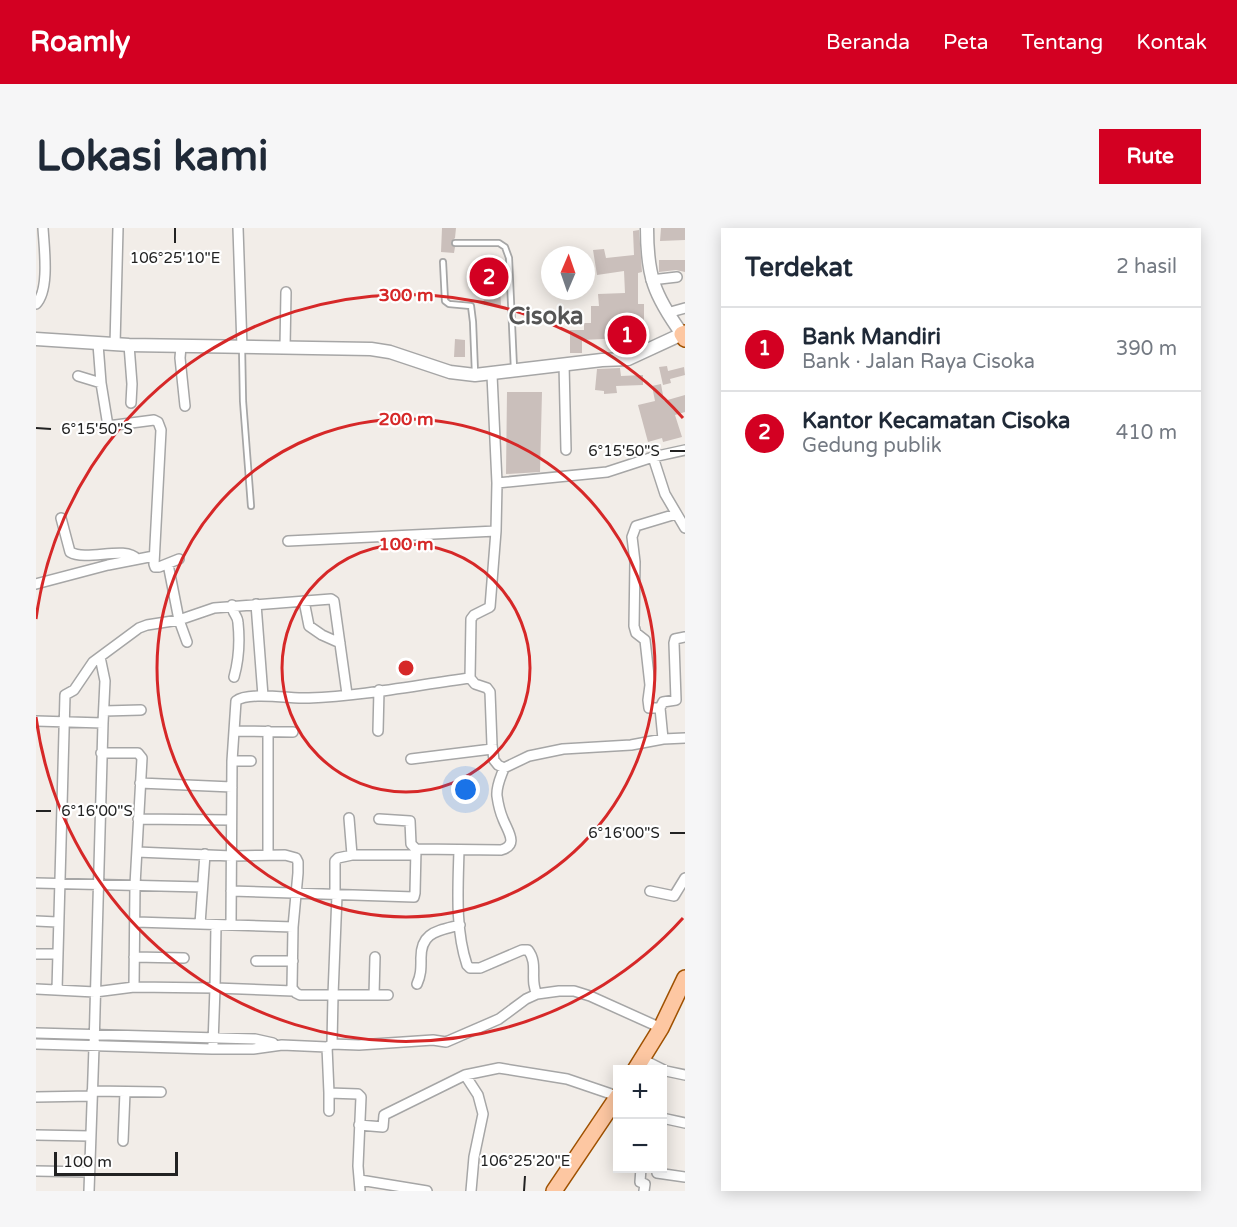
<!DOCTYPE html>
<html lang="id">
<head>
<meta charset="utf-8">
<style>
  :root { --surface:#fff; --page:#f6f6f7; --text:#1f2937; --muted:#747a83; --line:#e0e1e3; --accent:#d30022 }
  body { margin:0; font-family:"Varela Round",sans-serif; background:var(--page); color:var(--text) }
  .controls { position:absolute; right:18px; bottom:18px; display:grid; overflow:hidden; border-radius:0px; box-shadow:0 3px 15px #0003 }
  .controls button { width:54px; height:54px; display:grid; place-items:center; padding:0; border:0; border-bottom:2px solid var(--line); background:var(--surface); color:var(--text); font:30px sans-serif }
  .compass { position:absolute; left:505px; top:18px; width:54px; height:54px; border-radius:50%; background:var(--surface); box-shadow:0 3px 15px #0003; rotate:2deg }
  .scale { position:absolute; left:18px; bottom:15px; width:124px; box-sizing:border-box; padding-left:6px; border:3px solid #222; border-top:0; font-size:16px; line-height:21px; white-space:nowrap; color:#222; -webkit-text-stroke:4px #fff; paint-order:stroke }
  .you { position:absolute; left:430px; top:562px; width:21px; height:21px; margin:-15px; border:4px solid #fff; border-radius:50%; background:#1a73e8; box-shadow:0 0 0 9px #1a73e833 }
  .badge { display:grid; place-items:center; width:39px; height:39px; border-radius:50%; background:var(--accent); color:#fff; font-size:20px; font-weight:700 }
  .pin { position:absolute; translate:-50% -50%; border:3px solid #fff; box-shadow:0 2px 6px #0006 }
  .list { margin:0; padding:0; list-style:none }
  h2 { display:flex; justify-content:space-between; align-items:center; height:78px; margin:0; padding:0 24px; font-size:26px }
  h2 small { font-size:20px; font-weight:400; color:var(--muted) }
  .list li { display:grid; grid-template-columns:39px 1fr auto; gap:18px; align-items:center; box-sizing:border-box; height:84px; padding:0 24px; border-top:2px solid var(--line) }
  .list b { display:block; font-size:22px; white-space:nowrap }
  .list p { margin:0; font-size:20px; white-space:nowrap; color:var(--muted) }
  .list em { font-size:20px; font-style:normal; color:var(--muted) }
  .map { position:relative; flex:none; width:649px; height:963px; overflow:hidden; border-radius:0px }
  header { display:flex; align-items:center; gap:36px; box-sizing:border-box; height:84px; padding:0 30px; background:var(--accent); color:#fff }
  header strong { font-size:28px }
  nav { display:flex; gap:33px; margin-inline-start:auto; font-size:21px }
  .intro { display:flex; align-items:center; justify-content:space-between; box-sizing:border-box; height:144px; padding:0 36px }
  h1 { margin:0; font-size:42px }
  .button { padding:15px 27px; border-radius:0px; background:var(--accent); color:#fff; font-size:21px; font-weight:700 }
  main { display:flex; gap:36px; padding:0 36px }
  aside { flex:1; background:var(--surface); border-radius:0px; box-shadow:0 3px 15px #0003 }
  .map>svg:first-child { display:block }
  .building { fill:#cabfbb }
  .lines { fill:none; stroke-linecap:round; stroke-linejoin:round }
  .service-casing { stroke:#a6a6a6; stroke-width:8 }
  .minor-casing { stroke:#a6a6a6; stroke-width:12 }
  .tertiary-casing { stroke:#a6a6a6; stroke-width:15 }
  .primary-casing { stroke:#9f5100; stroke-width:18 }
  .service { stroke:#fff; stroke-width:4.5 }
  .minor { stroke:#fff; stroke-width:9 }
  .tertiary { stroke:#fff; stroke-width:12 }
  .primary { stroke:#fdc7a2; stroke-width:15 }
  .ticks { fill:none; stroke:#222; stroke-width:2 }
  .ring { fill:none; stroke:#d62828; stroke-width:3 }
  .labels { text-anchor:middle; stroke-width:4.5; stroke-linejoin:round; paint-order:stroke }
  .district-label { font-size:24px; font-weight:bold; fill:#555; stroke:#fff }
  .ticks-label { font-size:15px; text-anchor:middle; fill:#222; stroke:#fff; stroke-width:4.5; stroke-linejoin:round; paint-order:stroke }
  .centre { fill:#d62828; stroke:#fff; stroke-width:3 }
  .ring-label { font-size:18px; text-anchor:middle; font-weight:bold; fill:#d62828; stroke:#fff; stroke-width:4.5; stroke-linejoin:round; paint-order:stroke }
</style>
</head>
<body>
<header>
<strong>Roamly</strong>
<nav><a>Beranda</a><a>Peta</a><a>Tentang</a><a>Kontak</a></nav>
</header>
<div class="intro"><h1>Lokasi kami</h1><a class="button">Rute</a></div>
<main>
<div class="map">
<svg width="649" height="963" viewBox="0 0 649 963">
  <rect width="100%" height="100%" fill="#f2ede8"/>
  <path class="building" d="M406 0H420L419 10 415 14 419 19 418 25 405 24Z
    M625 0H649V12L624 13Z
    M603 2 606 44 602 45V76H608V109L546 112V125H534V102H548V95H555V78H563L562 66 589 65 588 43 561 47 557 22 568 21 570 30 598 27 597 3Z
    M623 32H649V44L640 42 623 44Z
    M432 40H469L470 58 464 59 465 77H448L447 59H433Z
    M419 111 429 112V129H418Z
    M631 138 632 143 648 139 649 147 634 151 635 155 627 157 623 139Z
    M584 140 585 148 607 147V157L580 158 581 165 568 166V163L559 162 561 141Z
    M625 156 628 173 649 167V184L639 187 646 209 627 214 626 210 612 214 602 177 619 173 616 158Z
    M471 164H506L504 244 470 246Z"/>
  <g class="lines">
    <defs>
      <path id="service" d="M419 15H463L469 19 473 30 478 141
        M407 34 409 73 413 76 435 78 437 94 439 145
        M206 119 207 173 215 278"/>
      <path id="minor" d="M202 0 206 119
        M615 52 641 49
        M0 76C14 62 8 19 7 0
        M631 85 649 80
        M62 116 65 155 72 198 118 192 122 194 125 202 118 336 119 339H123L143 331
        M79 117 82 0
        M93 117 96 156 95 175
        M145 118 144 130 149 178
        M249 119 250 64
        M528 136 530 222
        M42 148 65 155
        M617 229 629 266 649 300
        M461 255 571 244 617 229 649 222
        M640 286 600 298 596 309 599 334 598 398 600 405 609 412 614 457 612 472 613 480H624L627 474 640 472 638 415 639 411 649 409
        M25 290 34 324C51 334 89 317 101 331
        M252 313 460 303
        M132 336 143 392 151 414
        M0 356 72 337 118 328
        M268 373 273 398 286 407 304 415
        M220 376 227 468
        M196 377C196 386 202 387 202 395 204 414 203 431 198 449
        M64 429 69 453 67 495
        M434 450 439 456 451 460 454 464 456 517 458 532 462 537 468 540 493 528 527 521 595 517 627 511 649 510
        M624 480 627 511
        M68 483 105 482
        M0 493 67 495 58 819 53 963
        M198 503 257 504
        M342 503 343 462
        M65 525H102L106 530 99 657 98 759
        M375 531 456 521
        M196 533H215
        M104 555 196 559
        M313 590 316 627
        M102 591 195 592
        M343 591 374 593 375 616 380 621
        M423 622C422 660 419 701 431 737L434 740H444L486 722H492C503 736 493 752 501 766
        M101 624 196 628 249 627 260 630 262 634V645L257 699 256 760 260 765 264 767H297L301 667
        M232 627V503
        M0 655 166 659
        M195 663 378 669 379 665 380 621 465 622C483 617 472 604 467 591 464 584 462 575 461 568 460 558 465 549 468 540
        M614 663 638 668 649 650
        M299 667V633L302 630 316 627H380
        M0 693 21 694
        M100 694 257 699
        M164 696 169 626
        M195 696 196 533 200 473C212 463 257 471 273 470 327 468 381 457 434 450L435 391 438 387 454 379 460 303 461 255 456 147
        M180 697 179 760 257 763
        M0 726H22
        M98 729 148 730
        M220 733H257
        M381 756C385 747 385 741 385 732 384 704 401 703 424 697
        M0 761 59 764 98 759 179 760 177 816
        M21 762 29 467 38 462 57 434 103 400 111 397 143 392 178 380 295 371 298 373 311 466
        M338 767 339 729
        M0 805 219 811 237 815
        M0 816 176 821H217L246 817 291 819 296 816 323 817 397 812 410 814 463 791 490 771 501 766 523 763H538L554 768 625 800
        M296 816 297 767H352
        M291 819 293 865 322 866 325 869 322 938 324 962
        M606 831 630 843 649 847
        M429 847 442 867 447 886 438 929 435 963
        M56 863 125 864
        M293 865V883
        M0 869 55 868
        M626 890 649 895
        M323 897 347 899 348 887 429 847 463 840 531 851 581 868
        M0 907 54 908
        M87 913 89 864
        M605 940 604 954 609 956 608 963
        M622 940 621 945 649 949
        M0 943 53 944
        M324 952 391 963"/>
      <path id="tertiary" d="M0 111 93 117 335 121 354 124 414 144 439 147 566 132 592 131 646 106C618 67 611 48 611 0"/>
      <path id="primary" d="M649 105 646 106 649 111
        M599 842 625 800 649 750
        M518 963 582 868"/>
    </defs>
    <use href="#service" class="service-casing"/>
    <use href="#minor" class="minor-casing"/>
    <use href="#tertiary" class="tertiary-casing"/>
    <use href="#primary" class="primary-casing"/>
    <use href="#service" class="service"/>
    <use href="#minor" class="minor"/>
    <use href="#tertiary" class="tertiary"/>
    <use href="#primary" class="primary"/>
  </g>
  <path class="ticks" d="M139 15V0M0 200 15 201M634 223H649M0 583H15M634 605H649M488 963 489 948"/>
  <g class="ring">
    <circle cx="370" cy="440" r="124"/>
    <circle cx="370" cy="440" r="249"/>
    <path d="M647 690A373 373 0 0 1 0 489M0 391A373 373 0 0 1 647 190"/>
  </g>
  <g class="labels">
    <g class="district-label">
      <text x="510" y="96">Cisoka</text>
    </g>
  </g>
  <g class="ticks-label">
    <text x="139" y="35">106°25'10"E</text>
    <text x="61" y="206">6°15'50"S</text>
    <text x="588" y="228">6°15'50"S</text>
    <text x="61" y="588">6°16'00"S</text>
    <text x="588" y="610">6°16'00"S</text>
    <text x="489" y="938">106°25'20"E</text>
  </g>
  <circle cx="370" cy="440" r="9" class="centre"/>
  <g class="ring-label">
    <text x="370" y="73">300 m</text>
    <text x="370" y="197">200 m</text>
    <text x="370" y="322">100 m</text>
  </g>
</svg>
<div class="controls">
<button>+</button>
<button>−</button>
</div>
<svg class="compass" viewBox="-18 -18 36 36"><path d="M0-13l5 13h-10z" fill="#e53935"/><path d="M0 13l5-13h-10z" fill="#747a83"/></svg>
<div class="scale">100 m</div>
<div class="you"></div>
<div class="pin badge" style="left:591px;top:107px">1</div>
<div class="pin badge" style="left:453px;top:49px">2</div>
</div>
<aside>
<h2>Terdekat<small>2 hasil</small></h2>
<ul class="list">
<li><span class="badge">1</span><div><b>Bank Mandiri</b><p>Bank · Jalan Raya Cisoka</p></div><em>390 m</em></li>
<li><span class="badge">2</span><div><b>Kantor Kecamatan Cisoka</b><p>Gedung publik</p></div><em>410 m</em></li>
</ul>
</aside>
</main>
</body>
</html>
